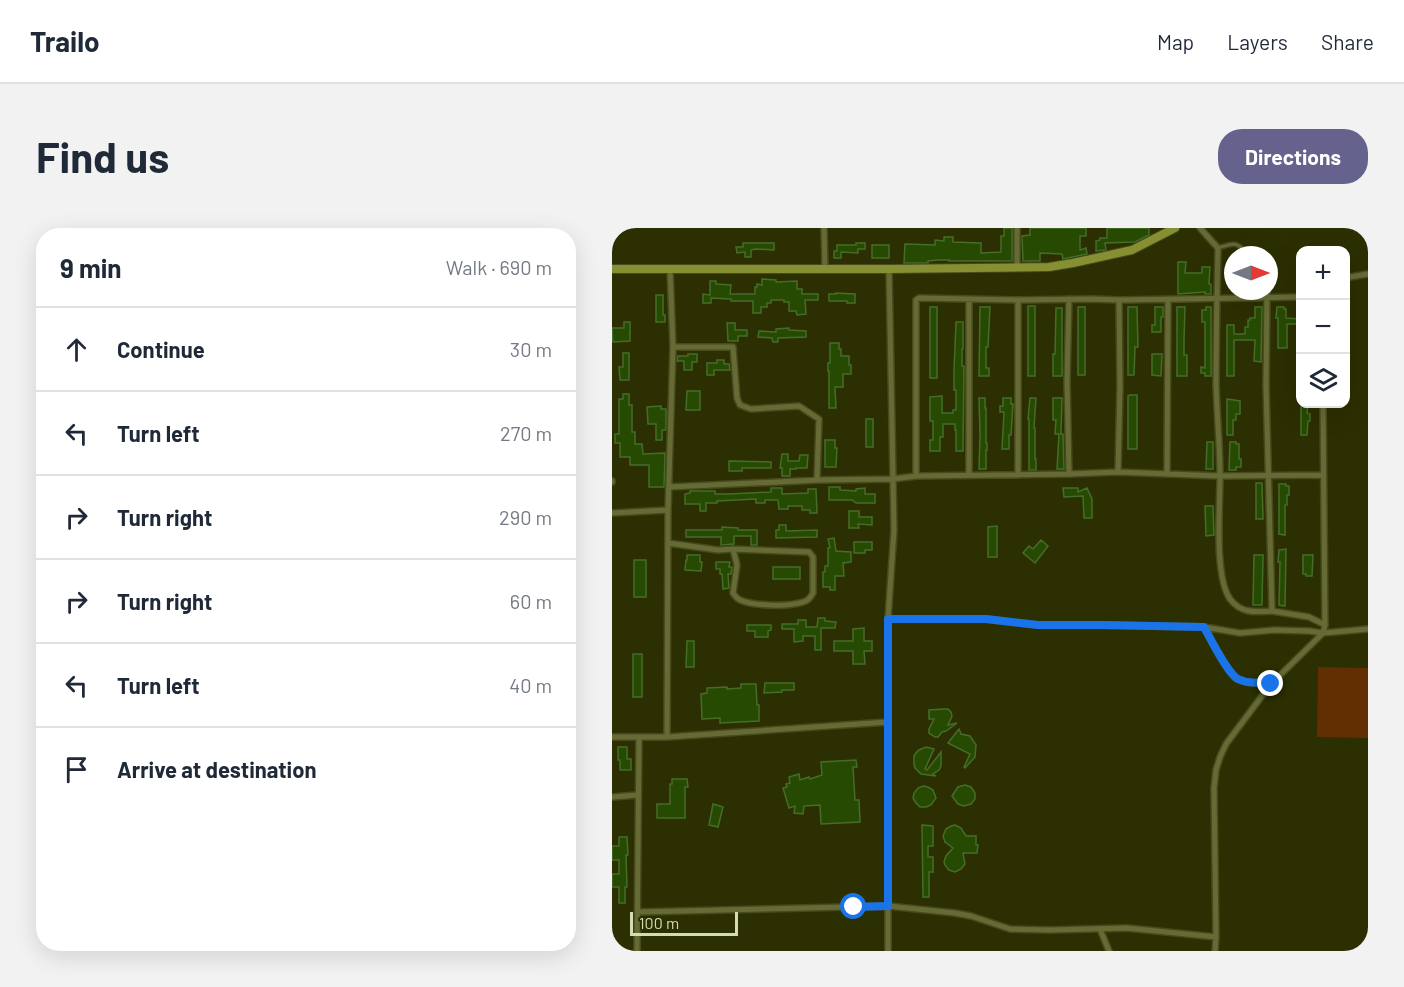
<!DOCTYPE html>
<html lang="en">
<head>
<meta charset="utf-8">
<style>
  :root { --surface:#fff; --page:#f2f2f3; --text:#1f2937; --muted:#747a83; --line:#e0e1e3; --accent:#65638d }
  body { margin:0; font-family:Barlow,sans-serif; background:var(--page); color:var(--text) }
  .controls { position:absolute; right:18px; top:18px; display:grid; overflow:hidden; border-radius:12px; box-shadow:0 6px 24px #0002 }
  .controls button { width:54px; height:54px; display:grid; place-items:center; padding:0; border:0; border-bottom:2px solid var(--line); background:var(--surface); color:var(--text); font:30px sans-serif }
  .compass { position:absolute; left:612px; top:18px; width:54px; height:54px; border-radius:50%; background:var(--surface); box-shadow:0 6px 24px #0002; rotate:90deg }
  .scale { position:absolute; left:18px; bottom:15px; width:108px; box-sizing:border-box; padding-left:6px; border:3px solid #d4dab2; border-top:0; font-size:16px; line-height:21px; white-space:nowrap; color:#d4dab2; -webkit-text-stroke:4px #2c2f01; paint-order:stroke }
  .stop { position:absolute; width:18px; height:18px; margin:-14px; border:4px solid #1a73e8; border-radius:50%; background:#fff }
  .stop.end { background:#1a73e8; border-color:#fff; box-shadow:0 2px 6px #0008 }
  .list { margin:0; padding:0; list-style:none }
  h2 { display:flex; justify-content:space-between; align-items:center; height:78px; margin:0; padding:0 24px; font-size:26px }
  h2 small { font-size:20px; font-weight:400; color:var(--muted) }
  .list li { display:grid; grid-template-columns:39px 1fr auto; gap:18px; align-items:center; box-sizing:border-box; height:84px; padding:0 24px; border-top:2px solid var(--line) }
  .list b { display:block; font-size:22px; white-space:nowrap }
  .list em { font-size:20px; font-style:normal; color:var(--muted) }
  .icon { flex:none; width:33px; height:33px; fill:none; stroke:currentColor; stroke-width:2; stroke-linecap:round; stroke-linejoin:round }
  .map { position:relative; flex:none; width:756px; height:723px; overflow:hidden; border-radius:24px }
  header { display:flex; align-items:center; gap:36px; box-sizing:border-box; height:84px; padding:0 30px; background:var(--surface); border-bottom:2px solid var(--line) }
  header strong { font-size:28px }
  nav { display:flex; gap:33px; margin-inline-start:auto; font-size:21px }
  .intro { display:flex; align-items:center; justify-content:space-between; box-sizing:border-box; height:144px; padding:0 36px }
  h1 { margin:0; font-size:42px }
  .button { padding:15px 27px; border-radius:24px; background:var(--accent); color:#fff; font-size:21px; font-weight:700 }
  main { display:flex; gap:36px; padding:0 36px }
  aside { flex:1; background:var(--surface); border-radius:24px; box-shadow:0 6px 24px #0002 }
  .map>svg:first-child { display:block }
  .green { fill:#622f03 }
  .building { fill:#274a03; stroke:#466d28; stroke-width:1.5 }
  .lines { fill:none; stroke-linecap:round; stroke-linejoin:round }
  .service-casing { stroke:#474a1d; stroke-width:6 }
  .minor-casing { stroke:#474a1d; stroke-width:8 }
  .secondary-casing { stroke:#474a1d; stroke-width:10 }
  .service { stroke:#666b36; stroke-width:3 }
  .minor { stroke:#666b36; stroke-width:5 }
  .secondary { stroke:#878f33; stroke-width:8 }
  .route { stroke:#1a73e8; stroke-width:8 }
</style>
</head>
<body>
<header>
<strong>Trailo</strong>
<nav><a>Map</a><a>Layers</a><a>Share</a></nav>
</header>
<div class="intro"><h1>Find us</h1><a class="button">Directions</a></div>
<main>
<aside>
<h2>9 min<small>Walk · 690 m</small></h2>
<ul class="list">
<li><svg class="icon" aria-label="ahead" viewBox="0 0 24 24"><path d="M12 20V5M6 11l6-6 6 6"/></svg><div><b>Continue</b></div><em>30 m</em></li>
<li><svg class="icon" aria-label="left" viewBox="0 0 24 24"><path d="M17 20v-9H6M10 6l-5 5 5 5"/></svg><div><b>Turn left</b></div><em>270 m</em></li>
<li><svg class="icon" aria-label="right" viewBox="0 0 24 24"><path d="M7 20v-9h11M14 6l5 5-5 5"/></svg><div><b>Turn right</b></div><em>290 m</em></li>
<li><svg class="icon" aria-label="right" viewBox="0 0 24 24"><path d="M7 20v-9h11M14 6l5 5-5 5"/></svg><div><b>Turn right</b></div><em>60 m</em></li>
<li><svg class="icon" aria-label="left" viewBox="0 0 24 24"><path d="M17 20v-9H6M10 6l-5 5 5 5"/></svg><div><b>Turn left</b></div><em>40 m</em></li>
<li><svg class="icon" aria-label="arrive" viewBox="0 0 24 24"><path d="M6 21V4h12l-3 4 3 4H6"/></svg><div><b>Arrive at destination</b></div></li>
</ul>
</aside>
<div class="map">
<svg width="756" height="723" viewBox="0 0 756 723">
  <rect width="100%" height="100%" fill="#2c2f01"/>
  <path class="green" d="M706 439 756 440V510L705 509Z"/>
  <path class="building" d="M392 0H400V33H337V32H326L316 33V35H292L293 16 323 17V12L332 13V9H341V14L369 15V25L389 24V8H392Z
    M418 0H474V8H468V22L474 20 475 26 451 31 450 26 428 25V33H411L410 8 418 7Z
    M495 0H537V7L523 14 493 15 494 22 484 23V13L488 12V10H495Z
    M131 15H162V22L143 21 139 22V29H133V24L125 25 124 19H131Z
    M244 15H253V21H246V25L229 24V30H222V23H225V17H244Z
    M260 17H277V30H260Z
    M566 34H574L573 45H590V39H598L597 56H599V66H593V64L566 66Z
    M150 51 164 52V54L185 53V61H190V66H206V72H193L194 86 185 87 184 83H177V74H172V72H159V75H155V79H149V85H141V73H119V71L99 70V75H91V66L98 67V53H104V56L119 57 118 66H143V59H145V56L150 57Z
    M224 65 243 66V75H235V73H217V66H224Z
    M44 67H51V87H53V94H44Z
    M416 78H423V148H416Z
    M318 79H325V150H318Z
    M368 79H378L376 119H374V140H377V148H367Z
    M466 79H473V147H466Z
    M516 79H525L526 119H523L522 147H516Z
    M543 79H551V89H549V104H540V97H543Z
    M565 79H573L572 112V127H575V148H565Z
    M594 79H599V148H593V145H589V139L593 140V94H590V82H594Z
    M643 79H650L649 134 642 133 643 112H622V148H615V97H622V106H633V99H636V92H638V90H643Z
    M665 79H672V81H674V90L688 91V96H675V120H666V90H664Z
    M444 80H450V148H441V126H443Z
    M12 94H18V113L1 114 0 100H12Z
    M344 94H351V121H350V138H352L351 223H344V202H343V196H331V209H328V223H318V212H321V193H318V169L330 168V185H341V182H344V162H342V142Z
    M115 95H123V102H135V108H126V113H116Z
    M177 100V102L194 103V109L166 110V114H161L160 110 146 109 147 103 164 104V101Z
    M218 115H227V121H229V128H237V137H239V146H231V159H223V160L224 180H217V143H216V135H218Z
    M11 125H17V152H8L7 139H11Z
    M76 126H85V134H80V142H72V133H65L66 128H76Z
    M540 126H550L549 148 540 147Z
    M105 132H112V136H117L118 142H102V147H95V135H105Z
    M75 163H88V182H74Z
    M11 166H17V177H20V204H23V216H30L31 226 53 225 52 259H37V237H18V229H8V215H3V206H7V171H11Z
    M518 167H525V221H516V168Z
    M367 170H373V180H374V215H375V222H374V241H367L368 207Z
    M391 170H399V176H401L399 207H397V221H390L392 184H388V178H391Z
    M418 170H424L422 200H423V231H424V242H417V191H416Z
    M441 170H450L449 206H451L452 241H445L447 206H443L444 192H441Z
    M615 171 628 173V186H624V192H621V207H615Z
    M689 176H696L695 185 698 186V193H696L695 207H689Z
    M49 178V181H54V202H50V212H44V196H36L35 179Z
    M254 191H261V219H254Z
    M213 212H223V220H225L224 239H213Z
    M595 214H601V241H594Z
    M618 214H624V216H627V231H629V239H624V242H617Z
    M170 226H176V233H187L188 227H196L195 240H184V241H178V248H170V240H168Z
    M117 233 159 234V240H130V243H117Z
    M644 255H650L651 291H644Z
    M667 256H674V258H677V267H675V277H673V307L667 306Z
    M217 259H228V262L244 263V261L253 260V266H263V275H244L240 272H217Z
    M159 260H170V266L196 265V261H204L205 285H198V282H190V278H176V281H167L166 272H153V275H144V271L105 273V275H94V283H88V276H73V266L78 265V263H103V266H118L159 264Z
    M451 260H466V264L475 260 480 271V290H472L471 268 452 269Z
    M593 278H601L602 307 594 308Z
    M237 283H247V289H260V297L246 296 247 300H237Z
    M167 297H174V303L205 302V309L164 310V302H167Z
    M385 298V329H376V299Z
    M110 299 126 300V302H145V317H139V308H122V316L109 317V309H74V302H110Z
    M222 310 224 323 239 324V334L231 335 232 348H223V362H218V359H211V344H213V338H216V320H218L216 311Z
    M429 312 436 318 423 335 411 325 417 318 421 321Z
    M242 314H260V322H253V325H242Z
    M674 321 673 378 667 377 668 334H666L667 322Z
    M75 327H88V334H90L89 343 73 342 74 332H75Z
    M642 327H651L650 377H641Z
    M691 327H701L700 348H694V346H691Z
    M22 332H34V369H22Z
    M104 334H118L117 339H120L119 346H116L117 360 111 361 110 346H108V341H104Z
    M161 339H188V351H161Z
    M206 390H213V393L224 394 223 400H209V422H203V408H191V413L182 414V401H170V396H186V392H194V399H205Z
    M135 397H159V402L156 403V409H143V403H135Z
    M252 400V413H260V423H252L253 436H241V423H222V413H241V401Z
    M75 413H82V439H74Z
    M21 426H30V469H21Z
    M153 455H182V462H170V464L152 465Z
    M129 456H144L145 477H147V493L108 495V490L90 491 89 466 95 465V460L115 459V461L129 460Z
    M332 481H336L339 484 340 488 336 497 345 495 334 503 330 504 326 509H323L317 505V501L322 491H317V482Z
    M347 501 349 506 358 508 364 517 363 529 353 540 352 539 358 526 336 515Z
    M6 519H15V531H19V542H8V532H6Z
    M314 519 322 521 313 541 315 542 329 524V538L327 542 321 546 324 548 309 546 303 540 302 536V528L304 525 307 522Z
    M244 532 245 539H241L243 572H247L248 594 209 596 208 577 192 578 191 586 182 585 183 578 177 580 171 560 175 559 174 556 178 555 177 549 187 546 188 552 197 549 198 551 210 547 209 534Z
    M60 551H75L76 559H73V590H45V576H58V556H60Z
    M353 557 359 559 363 565V571L359 576 352 578 346 576 340 568 346 559Z
    M311 558 316 559 321 562 324 570 319 577 314 579H308L304 575 301 570 302 565 306 560Z
    M101 576 111 579 106 599 97 597Z
    M310 597 321 598V618H316V629H321V644H317V669H311Z
    M343 597 349 600 354 608H364V617H366L365 625H351L353 636 349 641 343 644 337 642 333 637 332 634 334 628 341 620 333 614 331 608 334 601 339 598Z
    M7 609H15L16 627H14L15 659H13V675H7V659H0V646H7V632H0V618H7Z"/>
  <g class="lines">
    <defs>
      <path id="service" d="M606 20C623 14 625 14 637 27"/>
      <path id="minor" d="M212 0 213 41
        M588 0 606 20C605 66 604 111 604 157 605 188 608 218 608 249 608 278 602 348 618 371 629 386 644 384 660 383
        M405 40V0
        M734 51 738 49 756 46
        M655 63 654 157 660 383 697 389 713 397
        M688 69 507 72 480 71 406 72 307 70 304 72V248L457 246 506 244 608 248 711 247
        M457 71 455 153 457 246
        M406 72V247
        M61 119H121L125 170 128 177 139 181 187 178 207 191 205 252
        M506 244 508 158 507 72
        M555 245 556 71
        M357 247V72
        M0 253V254
        M57 259 207 252 281 251 304 248
        M0 285 56 282
        M56 315 106 322 121 321
        M121 321 197 324 201 329V365C198 370 196 373 191 374 176 379 142 378 128 372 124 370 124 369 121 365L125 337Z
        M276 391H374L426 397H490L592 399 628 405 662 402 697 403 711 405 713 397 711 176
        M592 399C598 410 616 446 625 451 637 457 650 454 663 453
        M0 509H55L276 494
        M55 509 56 282 61 119 58 41
        M0 569 25 567
        M26 684 276 678 343 685 359 688 398 701 438 702 515 700 604 709
        M488 701 497 723
        M25 723 27 509
        M276 723V391L282 302 277 41
        M603 723 604 709 602 560 604 542 608 529 614 516 659 456 711 405 756 401"/>
      <path id="secondary" d="M0 41H277L437 39 461 35 520 22 563 0"/>
    </defs>
    <use href="#service" class="service-casing"/>
    <use href="#minor" class="minor-casing"/>
    <use href="#secondary" class="secondary-casing"/>
    <use href="#service" class="service"/>
    <use href="#minor" class="minor"/>
    <use href="#secondary" class="secondary"/>
  </g>
  <g class="lines">
    <path class="route" d="M242 679 276 678V391H374L426 397H490L592 399C598 410 616 446 626 451 638 457 650 454 663 453L659 456"/>
  </g>
</svg>
<div class="controls">
<button>+</button>
<button>−</button>
<button><svg class="icon" aria-label="layers" viewBox="0 0 24 24"><path d="M12 4l9 5-9 5-9-5zM3 14l9 5 9-5"/></svg></button>
</div>
<svg class="compass" viewBox="-18 -18 36 36"><path d="M0-13l5 13h-10z" fill="#e53935"/><path d="M0 13l5-13h-10z" fill="#747a83"/></svg>
<div class="scale">100 m</div>
<div class="stop" style="left:242px;top:679px"></div>
<div class="stop end" style="left:659px;top:456px"></div>
</div>
</main>
</body>
</html>
